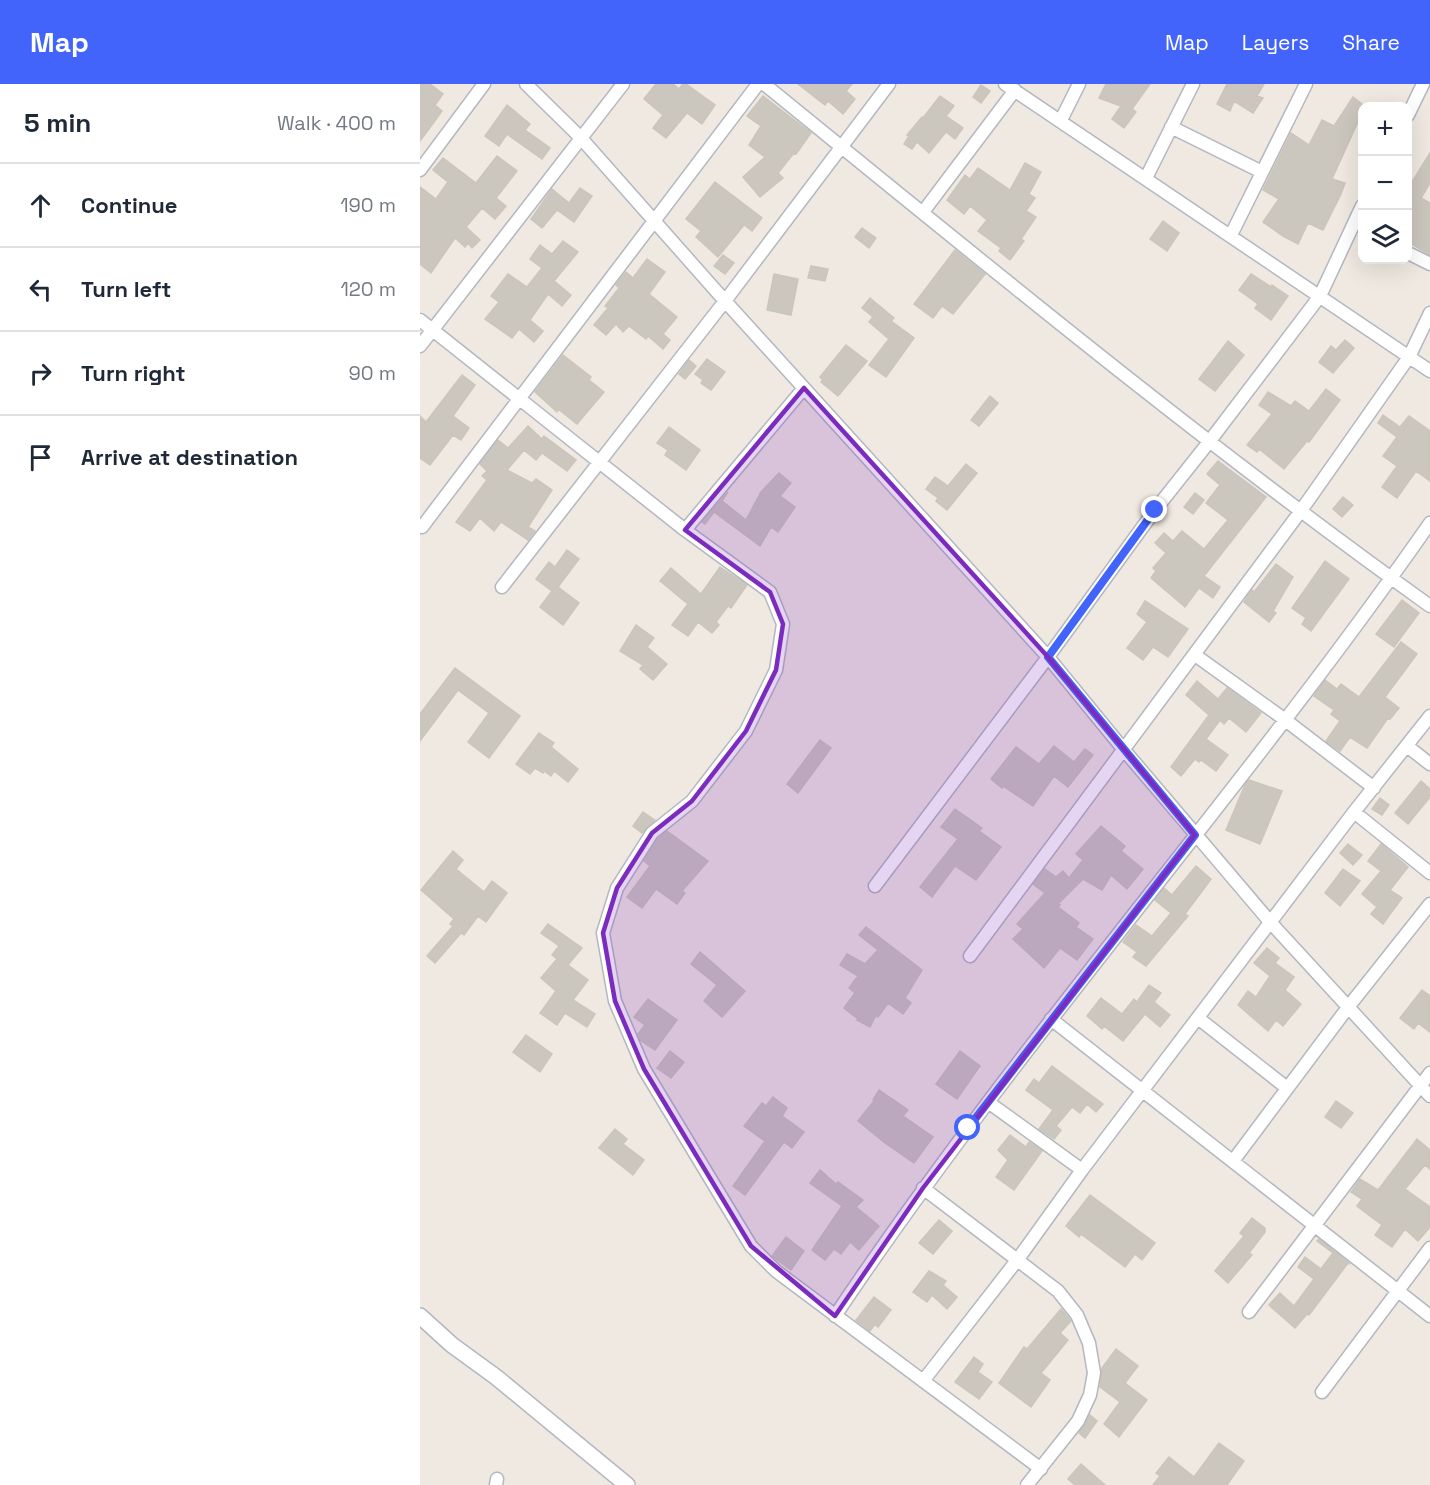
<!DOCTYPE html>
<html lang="en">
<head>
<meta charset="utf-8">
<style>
  :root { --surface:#fff; --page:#f2f2f3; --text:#1f2937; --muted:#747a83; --line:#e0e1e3; --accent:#4264fb }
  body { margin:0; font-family:"Space Grotesk",sans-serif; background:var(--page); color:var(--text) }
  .controls { position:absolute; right:18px; top:18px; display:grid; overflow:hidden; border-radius:12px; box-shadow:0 6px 24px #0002 }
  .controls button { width:54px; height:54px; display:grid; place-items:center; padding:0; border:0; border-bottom:2px solid var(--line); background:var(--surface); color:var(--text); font:30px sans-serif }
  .stop { position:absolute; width:18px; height:18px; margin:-14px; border:4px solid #4264fb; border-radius:50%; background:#fff }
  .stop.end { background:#4264fb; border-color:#fff; box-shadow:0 2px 6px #0008 }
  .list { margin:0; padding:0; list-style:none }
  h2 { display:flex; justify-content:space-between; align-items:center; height:78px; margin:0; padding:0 24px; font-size:26px }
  h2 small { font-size:20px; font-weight:400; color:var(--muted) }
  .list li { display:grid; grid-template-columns:39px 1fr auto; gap:18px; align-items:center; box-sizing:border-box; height:84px; padding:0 24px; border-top:2px solid var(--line) }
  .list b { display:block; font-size:22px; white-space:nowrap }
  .list em { font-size:20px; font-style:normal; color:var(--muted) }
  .icon { flex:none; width:33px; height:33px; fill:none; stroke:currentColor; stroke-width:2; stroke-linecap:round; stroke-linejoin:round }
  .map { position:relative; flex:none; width:1010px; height:1401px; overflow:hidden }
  header { display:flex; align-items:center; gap:36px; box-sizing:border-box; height:84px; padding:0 30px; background:var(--accent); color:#fff }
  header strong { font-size:28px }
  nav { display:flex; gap:33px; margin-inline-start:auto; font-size:21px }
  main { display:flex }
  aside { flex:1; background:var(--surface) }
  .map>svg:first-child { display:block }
  .building { fill:#cbc7bf; stroke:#cbc5ba; stroke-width:1.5 }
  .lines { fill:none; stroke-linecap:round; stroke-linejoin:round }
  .minor-casing { stroke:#b4b7c1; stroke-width:15 }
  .tertiary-casing { stroke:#b4b7c1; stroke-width:18 }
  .minor { stroke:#fff; stroke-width:12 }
  .tertiary { stroke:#fff; stroke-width:15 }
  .route { stroke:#4264fb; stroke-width:8 }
  .marked { fill:#7b2cbf; fill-opacity:0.2; stroke:#7b2cbf; stroke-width:4.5; stroke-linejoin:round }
</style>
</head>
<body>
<header>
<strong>Map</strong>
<nav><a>Map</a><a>Layers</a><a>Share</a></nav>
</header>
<main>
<aside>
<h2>5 min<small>Walk · 400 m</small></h2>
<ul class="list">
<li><svg class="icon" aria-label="ahead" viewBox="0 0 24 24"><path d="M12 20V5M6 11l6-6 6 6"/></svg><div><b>Continue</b></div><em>190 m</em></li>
<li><svg class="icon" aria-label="left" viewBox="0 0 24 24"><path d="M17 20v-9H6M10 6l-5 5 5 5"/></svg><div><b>Turn left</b></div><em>120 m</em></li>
<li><svg class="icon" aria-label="right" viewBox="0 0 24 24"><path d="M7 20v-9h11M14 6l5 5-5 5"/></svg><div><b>Turn right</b></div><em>90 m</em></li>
<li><svg class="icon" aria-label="arrive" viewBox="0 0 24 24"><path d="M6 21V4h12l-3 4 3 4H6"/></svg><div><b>Arrive at destination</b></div></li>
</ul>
</aside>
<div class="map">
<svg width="1010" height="1401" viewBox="0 0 1010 1401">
  <rect width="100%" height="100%" fill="#efe9e1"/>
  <path class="building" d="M0 0H10L23 10 15 21 22 27 0 57Z
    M236 0H253L259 5 263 0H266L295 21 282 40 267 29 246 54 233 44 243 31 224 15Z
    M378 0H432L426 7 435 15 423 30 408 17 405 21Z
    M686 0H730L712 25 716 28 704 44 692 35 701 22 679 14Z
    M807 0H844L837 12 843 14 833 29 814 17 810 27 797 20Z
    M561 1 570 7 561 19 553 13Z
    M343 12 391 49 376 70 374 69 358 89 363 94 340 113 323 93 345 73 329 61 341 42 327 32Z
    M520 12 534 22 526 32 543 44 535 55 526 48 509 69 497 58 492 65 484 60 489 52 487 51 502 33 503 34Z
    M933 13 942 20V32L936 42 912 95 925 99 921 110 903 146 888 139 878 160 863 152 843 138 859 115 843 106 871 49 889 61 902 36 914 42Z
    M87 21 110 40 105 46 130 64 122 75 87 50 79 62 65 52Z
    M1010 69V99L1001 114 1010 119V171L987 157V106Z
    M77 72 97 87 76 114 86 122 75 135 62 124 46 143 60 156 52 164 48 159 45 163 35 154 11 189 0 180V103L16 115 28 98 13 86 23 74 56 99Z
    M605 79 621 88 609 110 615 114 606 127 616 133 601 155 604 157 590 176 579 167 581 164 558 147 567 136 550 122 544 130 527 116 545 91 550 95 558 84 590 106Z
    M295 98 342 134 332 147 324 141 298 173 276 153 281 147 266 135Z
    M160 104 172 112 154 138 137 126 122 144 111 135 132 105 149 119Z
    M743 137 759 149 747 167 730 155Z
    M442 144 456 154 449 164 435 153Z
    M143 157 158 168 134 197 151 211 142 222 128 210 110 236 123 247 114 258 99 245 92 254 65 235 79 218 71 212 88 190 107 203 122 184 110 175 120 161 132 170Z
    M535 166 565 190 533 230 522 222 513 234 494 220Z
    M303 171 314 179 305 190 294 182Z
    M227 175 245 188 229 210 257 233 243 250 250 256 243 265 228 252 226 255 209 242 203 248 196 240 186 251 174 241 188 224 185 222 199 204 196 201 206 188 213 194Z
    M391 182 408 185 405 197 388 194Z
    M354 190 378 195 371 231 347 226Z
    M831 190 851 203 852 201 868 212 851 236 835 224 838 220 819 206Z
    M450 214 474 234 471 237 494 254 466 293 449 281 469 255 449 238 453 233 442 224Z
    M925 256 934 264 913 289 899 278 911 262 916 266Z
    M808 257 824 271 795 307 779 295Z
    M426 261 447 277 418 312 401 298 403 296 400 293Z
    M143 271 171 293 169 296 184 308 157 340 138 325 137 328 115 308Z
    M287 275 305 288 291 306 281 299 283 296 275 290Z
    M269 276 276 282 265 295 259 290Z
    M42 291 55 301 33 332 49 344 41 356 33 351 10 381 0 374V332L6 338Z
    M906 305 920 316 889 358 887 357 864 385 839 365 837 368 827 361 852 330 839 321 848 308 871 322 875 317 889 327Z
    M570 312 578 319 559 342 551 336Z
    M963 331 980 343 989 332 1010 347V397L996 387 977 414 962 403 977 382 963 372 977 353 958 339Z
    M108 342 122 355 124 352 156 376 147 387 122 369 116 376 104 366 87 386 112 399 116 395 132 406 108 443 115 447 108 456 81 438 74 447 60 434 50 447 36 438 67 396 62 392 67 387 60 380 78 356 88 364Z
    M249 343 280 366 266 386 245 371 248 366 237 359Z
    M798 377 846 413 784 492 800 503 793 514 779 504 765 523 731 494 736 487 733 484 746 469 735 459 744 449 753 457 762 447 784 465 808 436 786 419 800 401 787 390Z
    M546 380 557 389 527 426 516 417 518 414 506 405 515 393 528 402Z
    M359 389 371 399 360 412 375 423 358 448 351 443 340 462 294 428 285 440 282 438 308 408 302 417 326 436 341 408Z
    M775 409 784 416 773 430 764 423Z
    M923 413 933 421 922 433 913 425Z
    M147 466 159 475 138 503 159 519 143 541 120 523 132 507 116 495 129 478 135 483Z
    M905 477 929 495 891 547 882 540 886 534 872 524Z
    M856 480 873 493 853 527 856 529 849 538 824 518 832 506 834 508Z
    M300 483 327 501 311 524 308 522 296 538 299 541 292 549 278 538 268 552 252 541 268 520 240 497 251 484 281 510Z
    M982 516 999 529 974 563 956 550Z
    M725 517 768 545 748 573 733 563 723 576 707 564 727 538 717 530Z
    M216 541 234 554 227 563 247 580 233 596 220 585 223 581 200 567Z
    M981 558 997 570 965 613 979 624 970 635 968 634 947 664 930 653 920 667 906 657 920 637 911 630 914 626 894 612 905 596 917 605 921 600 939 613Z
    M35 584 100 632 69 674 48 658 69 629 38 606 0 657V630Z
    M777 597 798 615 807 604 841 629 826 648 809 634 804 640 800 636 786 655 808 671 796 687 781 676 779 678 775 675 761 692 751 683 789 631 766 611Z
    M119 649 134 659 131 663 158 685 148 698 134 687 131 692 124 687 123 689 115 684 110 690 96 680Z
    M400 656 411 664 378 709 367 700Z
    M634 662 654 678 665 665 673 671 648 703 634 692 613 722 583 702 582 704 571 695 596 663 619 680Z
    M829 696 862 707 840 760 806 746 825 701Z
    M1001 697 1010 705V713L988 740 975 729Z
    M960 714 969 721 962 731 952 725Z
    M535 725 562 744 559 747 581 763 556 796 535 782 512 813 500 803 538 755 521 743Z
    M223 728 235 736 222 749 213 742Z
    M681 742 705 762 701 767 723 785 707 805 691 791 682 806 663 795 638 820 640 821 638 823 659 839 656 843 673 855 657 876 640 864 624 884 593 855 603 845 597 840 625 809 613 800 625 785 636 793 643 787 649 794 663 776 656 770Z
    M247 747 288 777 262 807 265 809 257 820 236 805 222 824 207 813 230 782 224 777 238 755Z
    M928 760 942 771 933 781 920 769Z
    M961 760 988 783 970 806 982 814 963 840 951 830 957 823 942 810 961 787 948 777Z
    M33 767 43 776 36 785 64 808 72 797 87 809 66 838 58 832 44 851 41 849 15 879 7 872 33 842 30 840 34 835 1 806Z
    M776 782 791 795 765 830 768 832 726 882 713 873 717 868 703 858 716 841 732 852 751 829 735 816 744 804 752 811Z
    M923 785 940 797 920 822 905 809Z
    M128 840 162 864 148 881 168 896 153 916 175 930 167 943 145 929 137 941 120 929 136 907 121 894 137 875 132 871 139 862 121 849Z
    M446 843 502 886 485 914 491 919 483 930 468 919 458 933 456 931 450 943 437 936 438 935 424 924 435 909 429 904 438 892 420 881 427 870 445 880 458 866 439 851Z
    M847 864 859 874 855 879 874 893 865 906 881 920 863 942 856 936 848 947 818 921 828 907 836 913 850 892 834 879Z
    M280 868 325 907 302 933 284 917 297 901 271 880Z
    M729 901 741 909 734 918 750 931 740 943 725 930 703 957 684 942 682 945 667 932 681 914 702 930 714 915 717 918Z
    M1002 906 1010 912V948L998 939 994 945 980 934Z
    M228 915 257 936 235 966 220 956 218 950 225 941 214 933Z
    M106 951 132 970 120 988 93 968Z
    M250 967 264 978 251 994 237 984Z
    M540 967 560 982 537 1015 516 1000Z
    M632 982 683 1020 676 1028 667 1020 660 1029 652 1023 636 1042 641 1046 634 1055 619 1045 633 1026 606 1006 614 995 619 999Z
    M459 1006 488 1026 483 1032 513 1053 494 1079 465 1059 438 1037 454 1017 453 1016Z
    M353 1013 367 1024 362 1032 384 1048 372 1064 364 1058 325 1111 313 1102 345 1057 324 1042 342 1019 346 1022Z
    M916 1017 933 1029 921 1044 905 1033Z
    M195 1045 207 1055 203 1060 224 1076 213 1091 179 1064Z
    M590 1051 606 1063 609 1058 622 1067 594 1106 576 1093 588 1076 578 1066Z
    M997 1055 1010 1066V1085L1005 1081 985 1105 1010 1123V1143L998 1157 985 1145 972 1163 955 1151 962 1141 937 1122 942 1115 931 1108 940 1095 958 1106Z
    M400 1086 416 1100 418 1098 443 1116 436 1123 459 1142 439 1166 430 1158 421 1170 414 1165 405 1176 392 1166 422 1122 390 1099Z
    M670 1111 735 1159 722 1176 715 1170 705 1183 661 1150 659 1153 646 1142Z
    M832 1134 845 1144V1148L829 1169 832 1171 808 1199 795 1187 824 1152 820 1149Z
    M519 1136 532 1147 513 1170 499 1159Z
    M366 1153 384 1167 371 1186 352 1172Z
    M899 1155 930 1180 928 1179 889 1231 887 1230 875 1244 849 1221 860 1209 874 1222 894 1195 878 1183 885 1173 901 1185 913 1169 897 1157Z
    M509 1187 526 1197 523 1201 537 1213 527 1225 512 1211 507 1218 493 1208Z
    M454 1213 471 1226 458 1243 455 1240 450 1247 436 1236Z
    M641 1225 651 1237 640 1249 648 1256 621 1289 630 1296 611 1323 579 1299 604 1263 607 1265Z
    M696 1265 718 1282 705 1299 727 1316 699 1353 684 1340 700 1318 680 1303 682 1284Z
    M554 1273 563 1280 558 1288 572 1298 559 1315 535 1298Z
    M670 1331 677 1337 665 1354 659 1349Z
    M799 1359 824 1377 807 1401H733L740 1392 736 1389 749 1373 774 1393Z
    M661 1380 685 1401H655L648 1395Z"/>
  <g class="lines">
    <defs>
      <path id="minor" d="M106 0 160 53 305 217 628 573 704 666 851 839 1010 1012
        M344 0C563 178 781 358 1010 522
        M585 0 1010 287
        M988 31 1003 0
        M641 36 659 0
        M751 43 842 88
        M0 86 64 0
        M726 94 773 0
        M503 128 595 6
        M811 151 886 0
        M988 169 1010 180
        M0 236 265 446 350 508 363 540 356 586 326 647 272 717 232 749 197 804 183 849 195 917 224 985 331 1162 356 1187 621 1385
        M0 262 203 0
        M2 443 338 0
        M265 446 384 304
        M82 503 305 217 469 0
        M775 571 864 635 954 704
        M987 662 1010 680
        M934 728 1010 789
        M455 802 628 573 735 426 789 358 900 212 942 122
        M550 872 880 428 989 273 1010 229
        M778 934 867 1004
        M631 935 1010 1232
        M568 1018 662 1086
        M813 1077 929 922 1010 820
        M503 1104 638 1207 657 1231 669 1259 674 1289 670 1311 658 1337 607 1401
        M829 1228 1010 989
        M415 1232C599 957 821 710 1010 439
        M503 1297 598 1175 662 1086 934 728 1010 632
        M902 1308 1010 1164
        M76 1401 77 1395"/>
      <path id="tertiary" d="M0 1232 32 1261 76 1293 207 1401"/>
    </defs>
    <use href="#minor" class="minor-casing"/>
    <use href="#tertiary" class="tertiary-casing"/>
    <use href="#minor" class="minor"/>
    <use href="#tertiary" class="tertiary"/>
  </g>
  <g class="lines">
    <path class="route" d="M548 1044 775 751 628 573 735 426"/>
  </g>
  <path class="marked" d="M384 304 628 573 775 751 503 1104 415 1232 331 1162 224 985 195 917 183 849 197 804 232 749 272 717 326 647 356 586 363 540 350 508 265 446Z"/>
</svg>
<div class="controls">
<button>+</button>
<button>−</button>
<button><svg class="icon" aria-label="layers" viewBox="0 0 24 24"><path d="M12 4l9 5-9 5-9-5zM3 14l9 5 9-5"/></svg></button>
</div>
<div class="stop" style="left:548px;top:1044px"></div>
<div class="stop end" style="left:735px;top:426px"></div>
</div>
</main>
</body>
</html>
